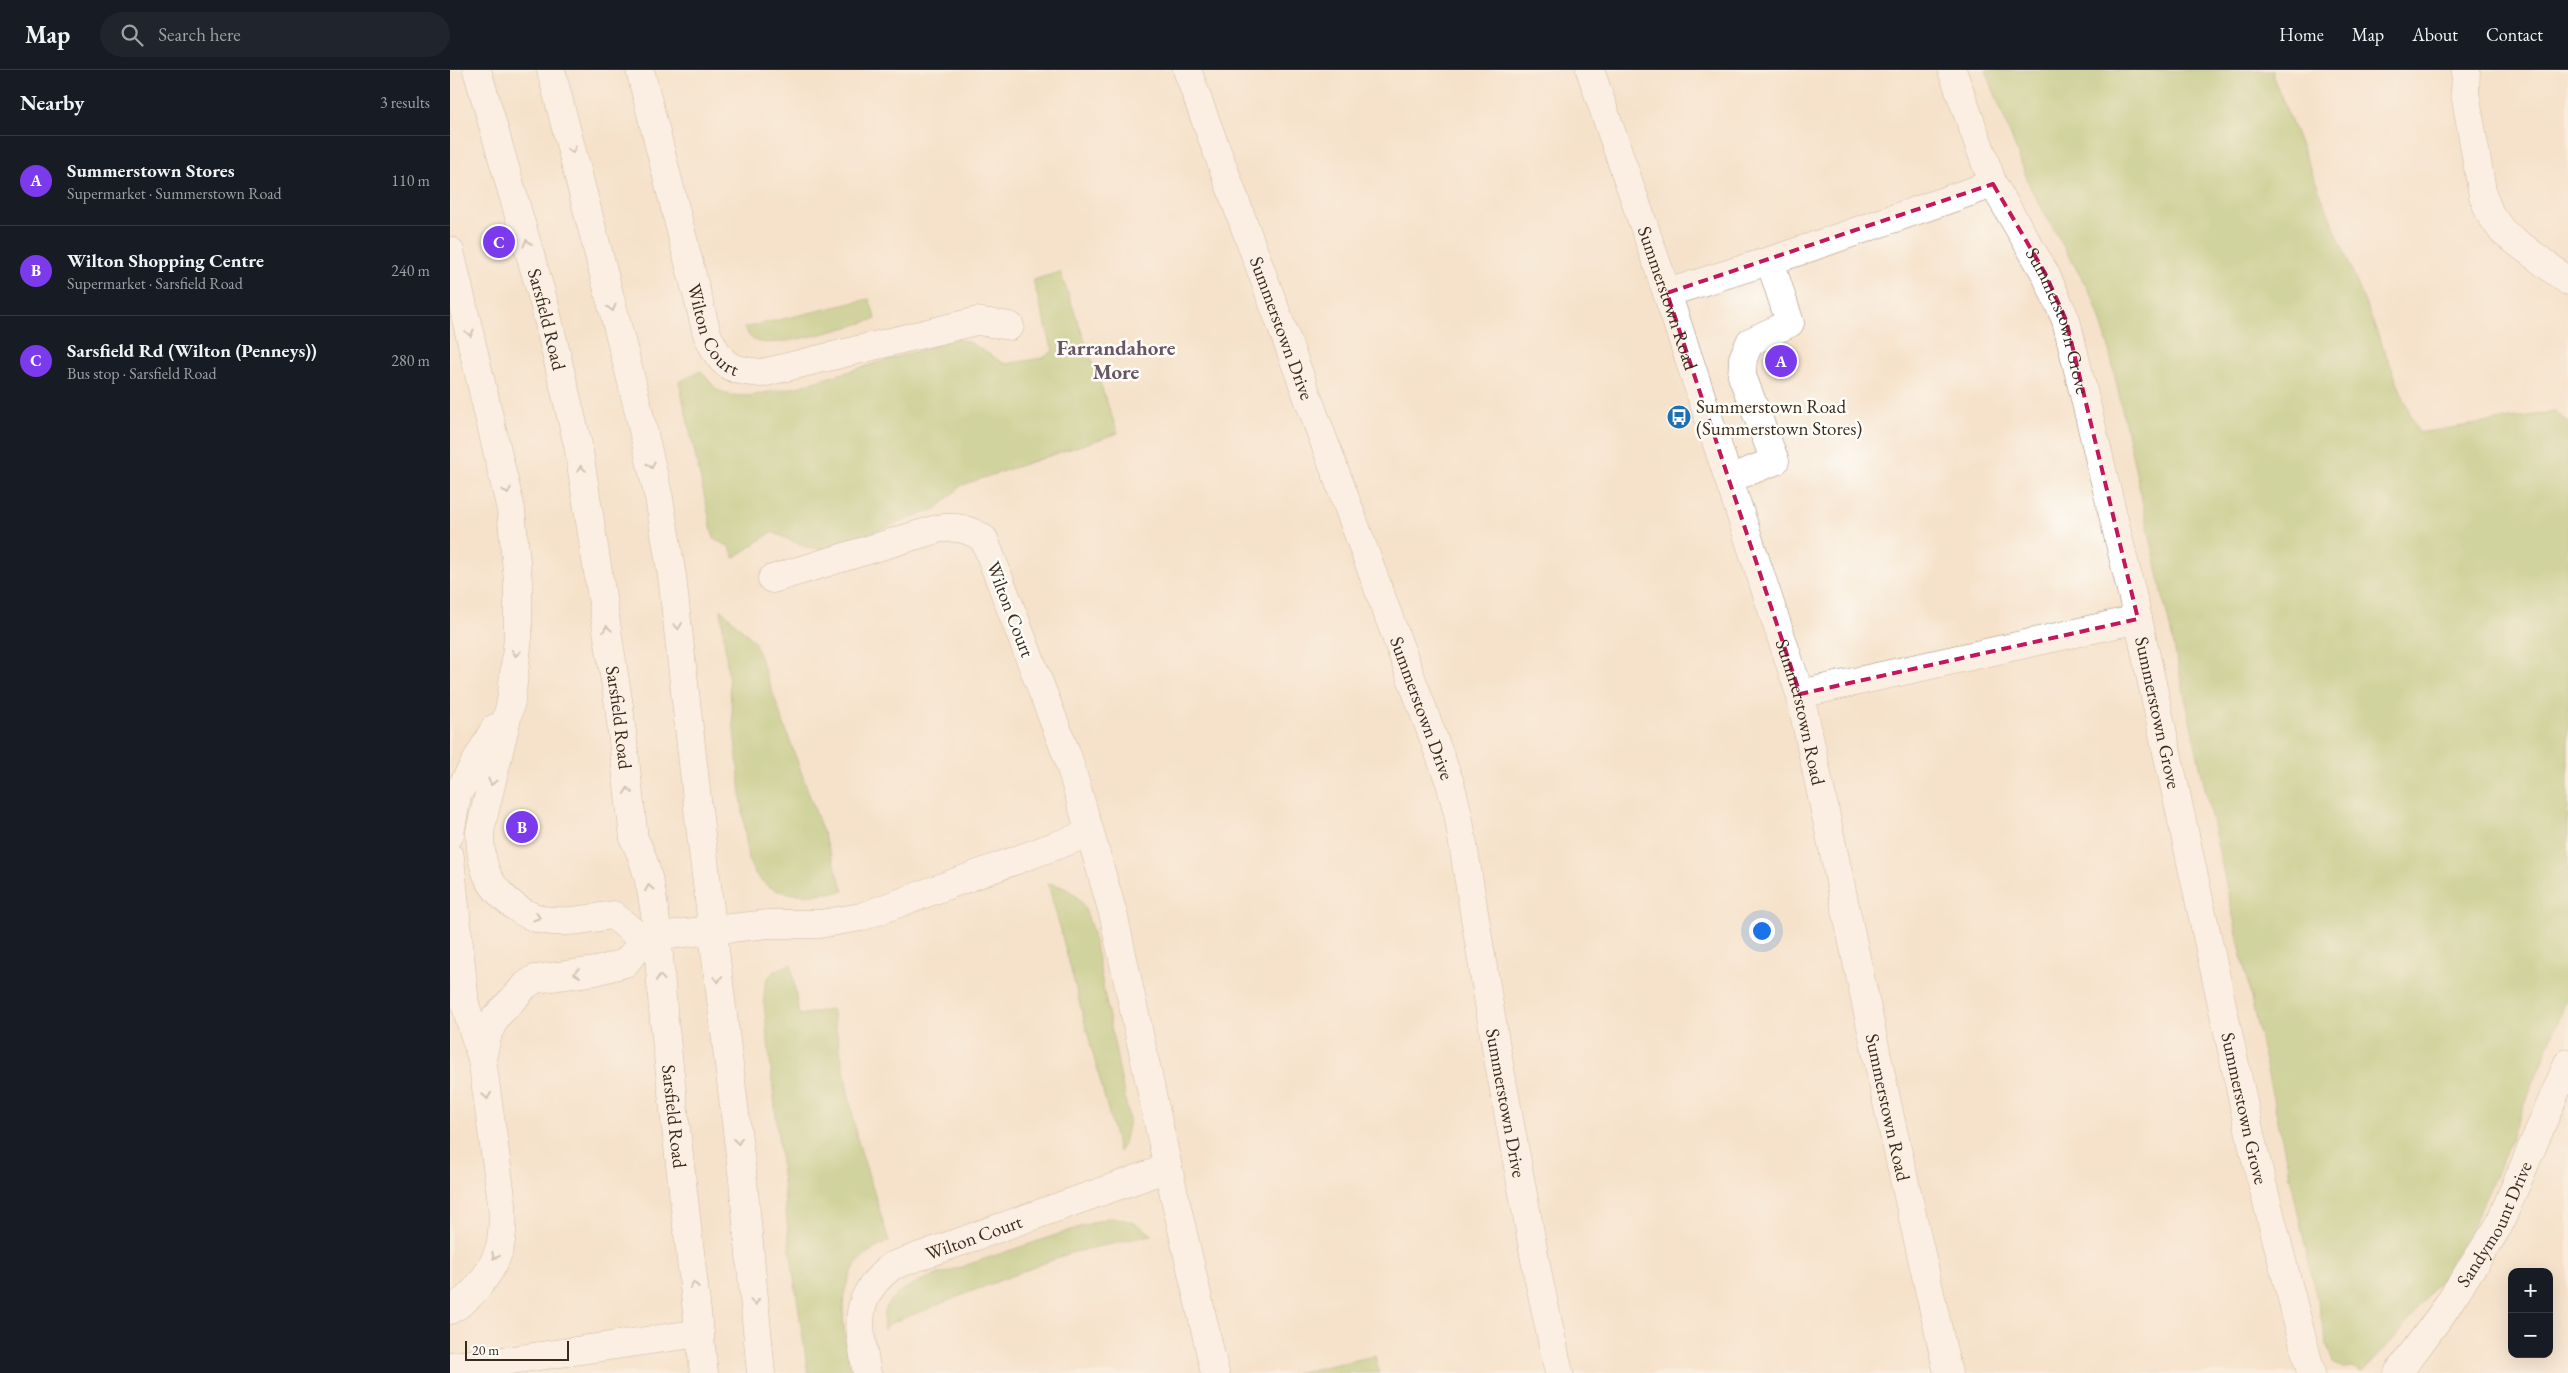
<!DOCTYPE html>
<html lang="en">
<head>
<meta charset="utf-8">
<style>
  :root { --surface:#171b24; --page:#20242c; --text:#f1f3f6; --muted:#9ea1a6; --line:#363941; --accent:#7c3aed }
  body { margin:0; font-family:"EB Garamond",serif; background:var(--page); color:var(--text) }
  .controls { position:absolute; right:15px; bottom:15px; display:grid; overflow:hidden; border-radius:10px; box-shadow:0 5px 20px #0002 }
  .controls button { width:45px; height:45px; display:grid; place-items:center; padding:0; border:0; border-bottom:1px solid var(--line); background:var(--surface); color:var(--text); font:25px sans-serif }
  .scale { position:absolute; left:15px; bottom:12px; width:104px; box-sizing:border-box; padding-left:5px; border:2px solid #3b2a1e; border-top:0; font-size:14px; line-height:18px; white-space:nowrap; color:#3b2a1e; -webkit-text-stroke:4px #fdfcf7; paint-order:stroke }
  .you { position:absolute; left:1311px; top:860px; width:18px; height:18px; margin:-12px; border:4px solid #fff; border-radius:50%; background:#1a73e8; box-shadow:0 0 0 8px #1a73e833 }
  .badge { display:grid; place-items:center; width:32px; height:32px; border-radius:50%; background:var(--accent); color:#fff; font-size:16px; font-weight:700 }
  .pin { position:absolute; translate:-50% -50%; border:2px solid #fff; box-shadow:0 1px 5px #0006 }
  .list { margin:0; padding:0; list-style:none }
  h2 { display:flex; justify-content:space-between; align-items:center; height:65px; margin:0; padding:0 20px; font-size:21px }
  h2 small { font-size:16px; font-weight:400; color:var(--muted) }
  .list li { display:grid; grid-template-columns:32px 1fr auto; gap:15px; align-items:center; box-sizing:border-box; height:90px; padding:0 20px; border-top:1px solid var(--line) }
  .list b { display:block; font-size:19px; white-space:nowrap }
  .list p { margin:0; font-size:16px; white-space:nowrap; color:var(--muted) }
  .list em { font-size:16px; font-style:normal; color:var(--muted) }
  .icon { flex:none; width:28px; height:28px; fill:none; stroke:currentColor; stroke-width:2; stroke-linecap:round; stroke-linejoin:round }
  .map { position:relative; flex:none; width:2118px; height:1303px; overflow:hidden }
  header { display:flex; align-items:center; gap:30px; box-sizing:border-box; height:70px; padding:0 25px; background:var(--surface); border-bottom:1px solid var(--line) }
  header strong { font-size:24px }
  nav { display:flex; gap:28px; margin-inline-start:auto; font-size:18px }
  .search { width:350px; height:45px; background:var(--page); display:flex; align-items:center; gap:12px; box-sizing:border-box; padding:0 18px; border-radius:28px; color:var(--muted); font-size:19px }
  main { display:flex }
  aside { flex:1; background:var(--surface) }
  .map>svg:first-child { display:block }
  .green { fill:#a5c269; stroke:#707644 }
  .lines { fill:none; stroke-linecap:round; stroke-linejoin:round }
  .minor-casing { stroke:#988674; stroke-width:29 }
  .major-casing { stroke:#988674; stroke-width:29 }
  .minor { stroke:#fff; stroke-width:28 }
  .major { stroke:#fff; stroke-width:28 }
  .oneway { stroke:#a79f9a }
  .marked { fill:none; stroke:#c2185b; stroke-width:4; stroke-dasharray:10 6; stroke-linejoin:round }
  .labels { text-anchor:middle; stroke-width:5; stroke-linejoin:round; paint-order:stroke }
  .street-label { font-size:19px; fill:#3b2a1e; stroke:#fdfcf7 }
  .poi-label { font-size:19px; fill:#3b2a1e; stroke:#fdfcf7; text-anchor:start }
  .quarter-label { font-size:21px; font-weight:bold; fill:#695665; stroke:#fdfcf7 }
</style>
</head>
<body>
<header>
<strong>Map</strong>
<div class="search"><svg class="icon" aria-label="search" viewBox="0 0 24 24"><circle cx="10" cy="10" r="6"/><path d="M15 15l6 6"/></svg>Search here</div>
<nav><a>Home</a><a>Map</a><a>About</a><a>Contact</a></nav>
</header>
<main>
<aside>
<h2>Nearby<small>3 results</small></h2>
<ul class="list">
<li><span class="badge">A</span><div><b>Summerstown Stores</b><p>Supermarket · Summerstown Road</p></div><em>110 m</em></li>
<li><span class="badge">B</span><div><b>Wilton Shopping Centre</b><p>Supermarket · Sarsfield Road</p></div><em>240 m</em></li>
<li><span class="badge">C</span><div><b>Sarsfield Rd (Wilton (Penneys))</b><p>Bus stop · Sarsfield Road</p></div><em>280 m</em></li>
</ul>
</aside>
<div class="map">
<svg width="2118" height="1303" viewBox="0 0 2118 1303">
  <rect width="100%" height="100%" fill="#fdfcf7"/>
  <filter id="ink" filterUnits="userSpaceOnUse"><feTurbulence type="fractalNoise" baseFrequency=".02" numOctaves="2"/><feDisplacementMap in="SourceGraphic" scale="10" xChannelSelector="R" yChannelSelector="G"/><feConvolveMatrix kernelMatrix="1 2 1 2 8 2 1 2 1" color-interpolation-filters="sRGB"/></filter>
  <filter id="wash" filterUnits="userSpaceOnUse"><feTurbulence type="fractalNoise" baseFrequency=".0096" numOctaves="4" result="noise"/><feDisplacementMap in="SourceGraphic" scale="20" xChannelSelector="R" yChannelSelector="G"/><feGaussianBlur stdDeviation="1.12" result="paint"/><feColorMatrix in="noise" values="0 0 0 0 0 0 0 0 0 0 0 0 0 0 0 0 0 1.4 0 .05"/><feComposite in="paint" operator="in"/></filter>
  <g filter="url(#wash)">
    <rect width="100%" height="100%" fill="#f6e2ca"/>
    <path class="green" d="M1536 0H1823V7L1968 363 2105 342 2118 352V926L2054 1086 2023 1155 1990 1209 1949 1263 1912 1302 1902 1297 1893 1298 1883 1293 1877 1275 1658 275 1644 230 1581 119Z
      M610 202 668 363 512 415 486 439 375 479 356 477 322 462 284 488 280 477 264 469 229 312 251 301 267 320 281 325 299 326 347 317 507 269 519 272 555 294 593 288 603 281 583 210Z
      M419 229 426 249C404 255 321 281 304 270 300 268 297 262 294 258Z
      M271 539 304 571 394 821C370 824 332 830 313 812 305 806 302 798 298 789Z
      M598 813C630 819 635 835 643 864L679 1050 674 1074 669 1082Z
      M341 894 349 945 382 939 407 1068 439 1171C431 1176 419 1180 413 1187 382 1217 395 1266 401 1303H358L340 1179 314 933C314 908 317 903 341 894Z
      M657 1148C675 1148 688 1153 702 1165L620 1183 441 1253 434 1260C431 1230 446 1224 469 1211Z
      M925 1286 929 1303H845Z"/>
  </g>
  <g filter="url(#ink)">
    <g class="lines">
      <defs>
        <g id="minor">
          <path id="s1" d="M190 0 257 264C272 296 277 300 312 303L527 251 560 256"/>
          <path id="s2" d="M737 0 1000 713 1008 744 1046 977 1088 1206 1109 1303"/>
          <path id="s3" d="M1140 0 1217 223 1350 624 1440 1047 1498 1303"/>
          <path id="s4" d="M1502 0 1543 114 1595 203 1616 250 1688 549 1804 1082 1861 1303"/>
          <path d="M2016 0 2015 23 2033 126 2040 144 2053 162 2118 211"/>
          <path d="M0 181 61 440 68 511V568L61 631 30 761C30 774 31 787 35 799 42 822 71 846 94 850 117 854 141 848 163 845L194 871"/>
          <path d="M1217 223 1341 184 1543 114"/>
          <path d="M1279 409 1325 391 1292 306 1293 288 1300 272 1340 253 1320 191"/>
          <path d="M1350 624 1688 549"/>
          <path d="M0 764 7 725 45 658"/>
          <path d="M0 787 15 934 32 989"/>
          <path d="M718 1098 765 1303"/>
          <path d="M0 1240C22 1229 44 1200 50 1176 53 1162 53 1148 52 1133L32 989 38 963 46 947 76 915 85 909 146 901 175 893 194 871 207 866 319 854H370L411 847 640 763 618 688 534 469C517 458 506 456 487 459L322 509"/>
          <path d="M0 1296 62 1290 250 1263"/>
          <path id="s5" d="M417 1303C409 1256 400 1229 442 1196L718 1098 664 847 640 763"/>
          <path id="s6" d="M1948 1303 1991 1245 2048 1157 2118 993"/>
        </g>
        <g id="major">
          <path id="s7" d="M27 0 94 233 128 375 169 636 184 769C210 818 208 895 214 950 227 1068 240 1185 254 1303"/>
          <path d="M101 0 181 309 209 428 222 506 251 765 293 1110 311 1303"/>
        </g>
      </defs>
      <use href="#minor" class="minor-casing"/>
      <use href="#major" class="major-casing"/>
      <use href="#minor" class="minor"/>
      <use href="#major" class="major"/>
    </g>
    <defs><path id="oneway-chevron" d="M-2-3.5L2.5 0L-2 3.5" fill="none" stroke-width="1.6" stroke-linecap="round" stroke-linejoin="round" transform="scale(1.25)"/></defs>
    <g class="oneway">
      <use href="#oneway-chevron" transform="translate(122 80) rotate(76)"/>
      <use href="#oneway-chevron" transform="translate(77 173) rotate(-106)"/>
      <use href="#oneway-chevron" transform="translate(162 238) rotate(75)"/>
      <use href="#oneway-chevron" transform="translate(20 263) rotate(77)"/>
      <use href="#oneway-chevron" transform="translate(201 395) rotate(77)"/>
      <use href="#oneway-chevron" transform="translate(131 399) rotate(-99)"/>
      <use href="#oneway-chevron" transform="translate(57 421) rotate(77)"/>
      <use href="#oneway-chevron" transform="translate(228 556) rotate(83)"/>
      <use href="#oneway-chevron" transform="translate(157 559) rotate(-99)"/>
      <use href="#oneway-chevron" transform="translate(66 583) rotate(96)"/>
      <use href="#oneway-chevron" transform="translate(42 712) rotate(103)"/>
      <use href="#oneway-chevron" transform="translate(178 721) rotate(-96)"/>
      <use href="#oneway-chevron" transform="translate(199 818) rotate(-99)"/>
      <use href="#oneway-chevron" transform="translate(87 847) rotate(18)"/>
      <use href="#oneway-chevron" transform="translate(127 903) rotate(174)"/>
      <use href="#oneway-chevron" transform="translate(210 908) rotate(-95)"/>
      <use href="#oneway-chevron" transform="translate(268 909) rotate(83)"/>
      <use href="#oneway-chevron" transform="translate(37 1026) rotate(81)"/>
      <use href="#oneway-chevron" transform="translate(288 1071) rotate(83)"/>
      <use href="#oneway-chevron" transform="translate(45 1186) rotate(118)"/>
      <use href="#oneway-chevron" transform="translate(244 1215) rotate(-97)"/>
      <use href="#oneway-chevron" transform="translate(305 1232) rotate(85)"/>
    </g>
  </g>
  <path d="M0 0H2118V1303H0ZM1543 114 1595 203 1616 250 1688 549 1350 624 1217 223Z" fill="#f6e2ca" fill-opacity=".55" fill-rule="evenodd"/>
  <path class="marked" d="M1543 114 1595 203 1616 250 1688 549 1350 624 1217 223Z"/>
  <defs>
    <symbol id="bus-disc" viewBox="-11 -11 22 22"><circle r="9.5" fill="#1f6fb2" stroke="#fdfcf7"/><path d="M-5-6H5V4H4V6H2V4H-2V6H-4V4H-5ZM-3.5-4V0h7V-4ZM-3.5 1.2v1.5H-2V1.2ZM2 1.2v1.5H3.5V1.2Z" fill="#fff"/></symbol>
  </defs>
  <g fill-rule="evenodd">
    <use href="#bus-disc" x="1215" y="333" width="28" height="28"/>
  </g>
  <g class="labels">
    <g class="street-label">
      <text dy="7" stroke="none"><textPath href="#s3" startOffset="241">Summerstown Road</textPath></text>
      <text dy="7" stroke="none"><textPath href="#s7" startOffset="259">Sarsfield Road</textPath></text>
      <text dy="7" stroke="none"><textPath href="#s4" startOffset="274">Summerstown Grove</textPath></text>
      <text dy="7" stroke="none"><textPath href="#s1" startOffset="271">Wilton Court</textPath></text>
      <text dy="7" stroke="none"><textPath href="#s2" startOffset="275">Summerstown Drive</textPath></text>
      <text transform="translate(561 539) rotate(69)" y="7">Wilton Court</text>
      <text dy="7" stroke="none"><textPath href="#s2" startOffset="680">Summerstown Drive</textPath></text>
      <text dy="7" stroke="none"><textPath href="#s4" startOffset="679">Summerstown Grove</textPath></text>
      <text dy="7" stroke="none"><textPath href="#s3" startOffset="676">Summerstown Road</textPath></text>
      <text dy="7" stroke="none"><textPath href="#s7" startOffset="664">Sarsfield Road</textPath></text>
      <text dy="7" stroke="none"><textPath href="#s2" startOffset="1085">Summerstown Drive</textPath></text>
      <text dy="7" stroke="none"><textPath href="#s3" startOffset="1081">Summerstown Road</textPath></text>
      <text dy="7" stroke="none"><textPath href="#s4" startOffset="1084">Summerstown Grove</textPath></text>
      <text dy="7" stroke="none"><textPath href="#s7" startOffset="1068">Sarsfield Road</textPath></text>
      <text dy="7" stroke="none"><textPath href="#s6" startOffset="178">Sandymount Drive</textPath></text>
      <text dy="7" stroke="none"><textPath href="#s5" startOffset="205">Wilton Court</textPath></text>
    </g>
    <g class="poi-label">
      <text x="1246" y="343">Summerstown Road<tspan x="1246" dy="22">(Summerstown Stores)</tspan></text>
    </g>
    <g class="quarter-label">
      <text x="666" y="285">Farrandahore<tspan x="666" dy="24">More</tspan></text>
    </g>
  </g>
</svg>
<div class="controls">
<button>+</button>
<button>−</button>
</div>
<div class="scale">20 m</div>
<div class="you"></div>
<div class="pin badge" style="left:1331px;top:291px">A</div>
<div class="pin badge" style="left:72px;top:757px">B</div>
<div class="pin badge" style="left:49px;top:172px">C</div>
</div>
</main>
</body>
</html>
